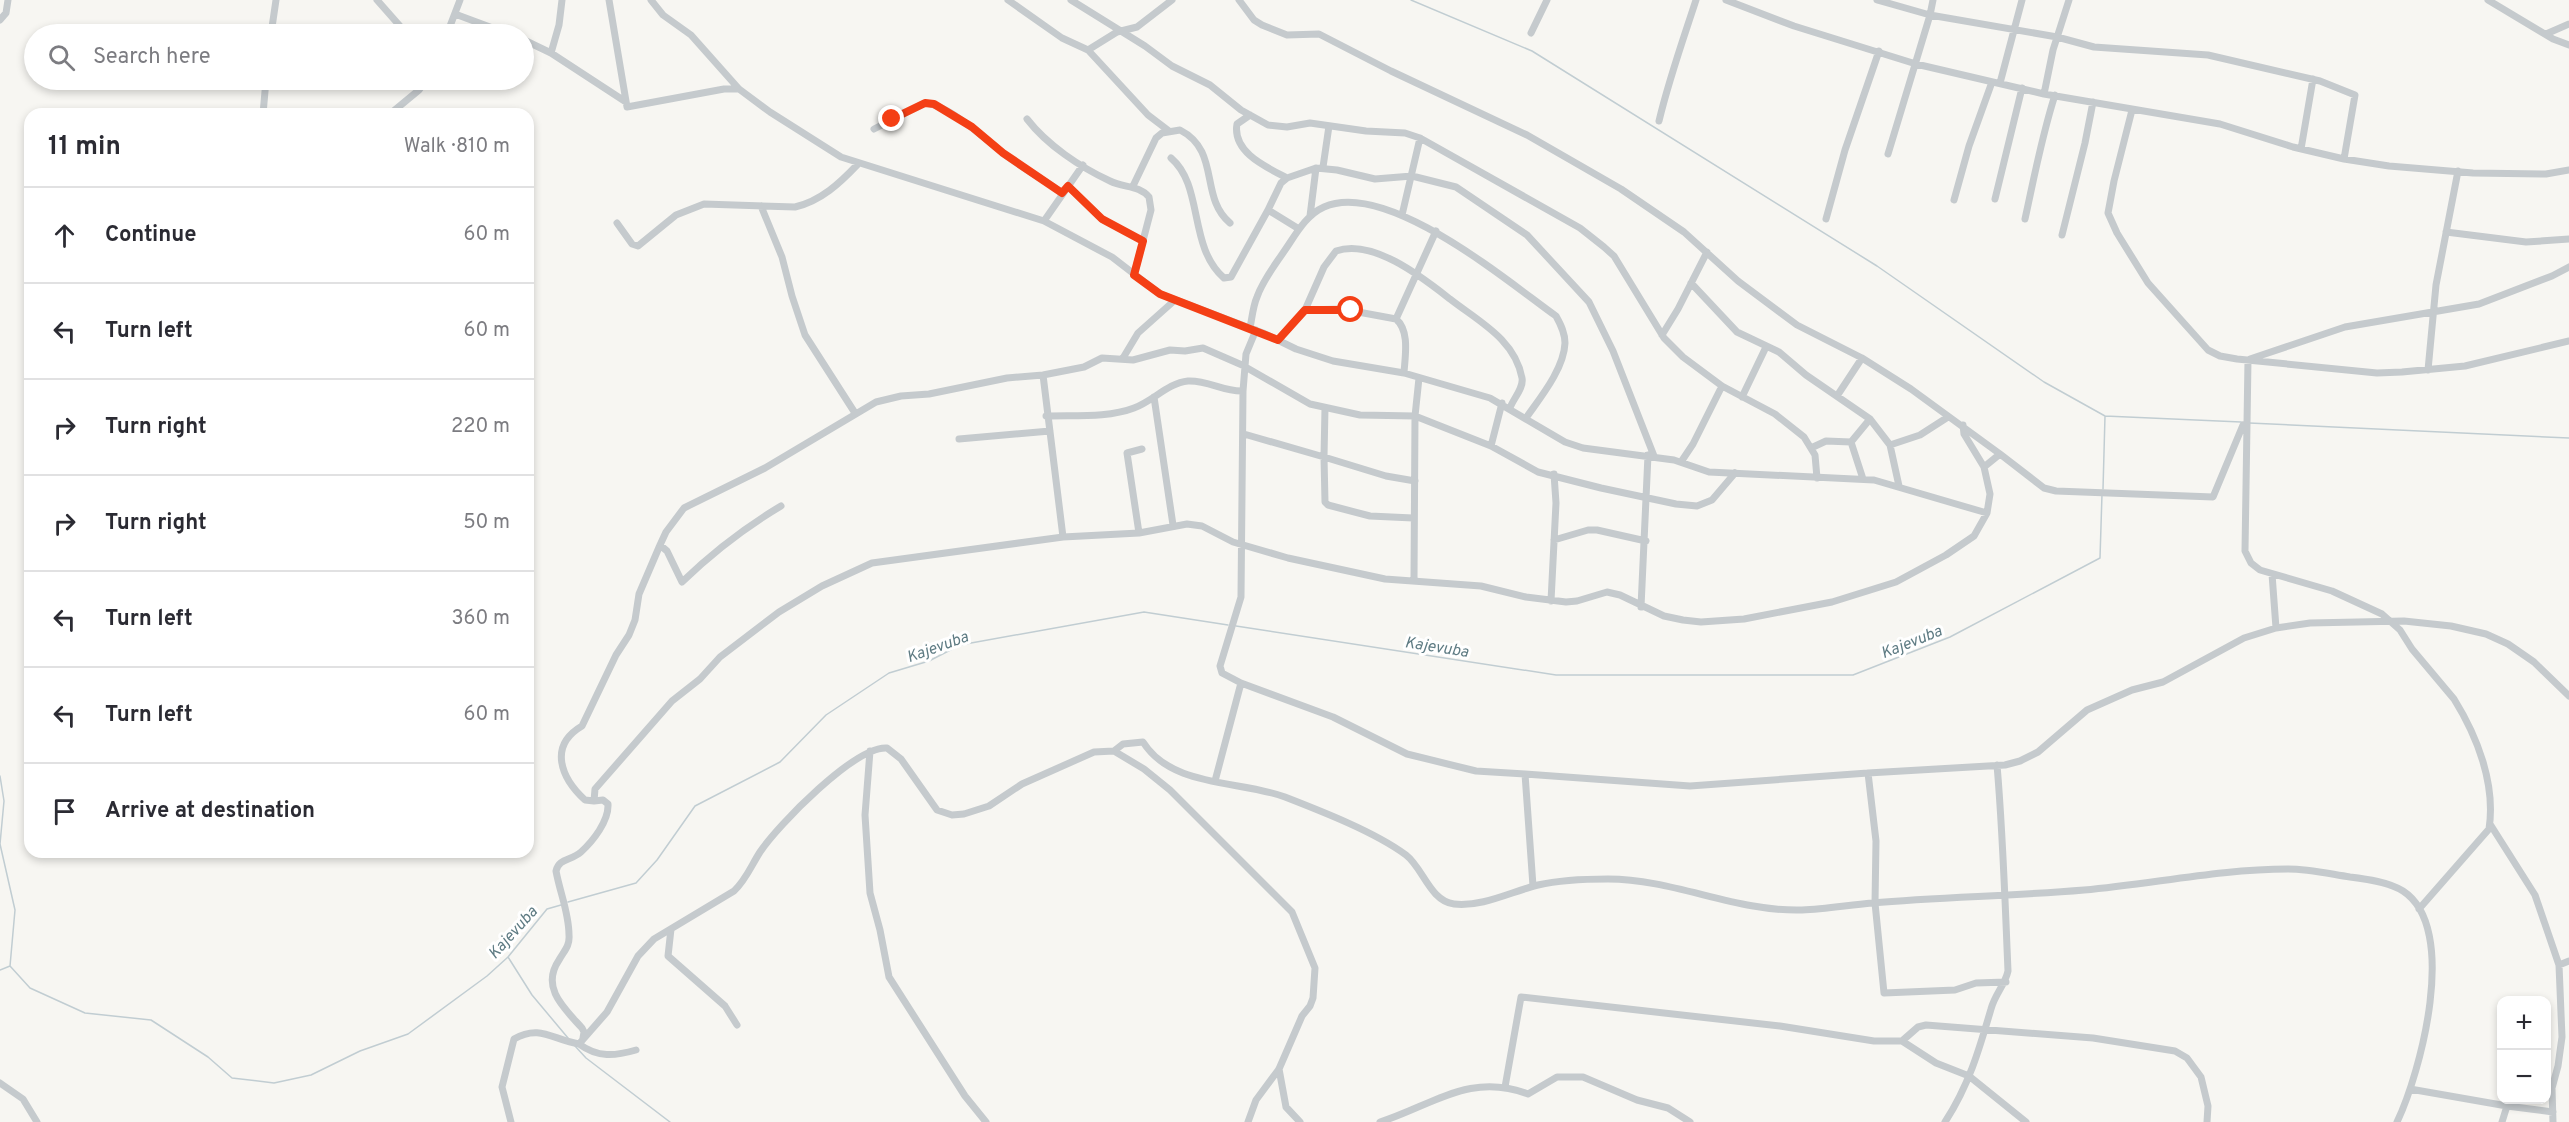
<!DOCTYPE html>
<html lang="en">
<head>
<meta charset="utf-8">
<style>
  :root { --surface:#fff; --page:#f2f2f3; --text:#2b2b33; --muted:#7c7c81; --line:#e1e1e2 }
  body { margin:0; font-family:Overpass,sans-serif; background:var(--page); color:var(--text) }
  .controls { position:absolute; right:18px; bottom:18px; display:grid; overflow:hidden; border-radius:12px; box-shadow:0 3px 9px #0003 }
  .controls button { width:54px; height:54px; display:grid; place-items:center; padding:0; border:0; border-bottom:2px solid var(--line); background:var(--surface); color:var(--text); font:30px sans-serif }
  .stop { position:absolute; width:18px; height:18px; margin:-14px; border:4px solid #f43f15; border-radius:50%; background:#fff }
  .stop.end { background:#f43f15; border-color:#fff; box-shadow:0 2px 6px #0008 }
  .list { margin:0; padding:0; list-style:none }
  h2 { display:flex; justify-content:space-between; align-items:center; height:78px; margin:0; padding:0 24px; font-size:26px }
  h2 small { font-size:20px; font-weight:400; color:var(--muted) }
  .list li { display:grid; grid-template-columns:39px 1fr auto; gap:18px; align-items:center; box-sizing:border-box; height:96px; padding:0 24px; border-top:2px solid var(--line) }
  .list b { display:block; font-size:22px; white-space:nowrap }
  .list em { font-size:20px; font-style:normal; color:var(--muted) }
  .icon { flex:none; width:33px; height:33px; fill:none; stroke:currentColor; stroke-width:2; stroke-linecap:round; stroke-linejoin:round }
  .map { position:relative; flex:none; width:2569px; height:1122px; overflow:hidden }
  .search { position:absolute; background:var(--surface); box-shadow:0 3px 9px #0003; left:24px; top:24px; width:510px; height:66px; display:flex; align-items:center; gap:15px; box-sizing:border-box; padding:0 21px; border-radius:33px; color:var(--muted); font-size:22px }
  .panel { position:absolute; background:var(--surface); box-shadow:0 3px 9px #0003; left:24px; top:108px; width:510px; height:750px; border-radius:18px }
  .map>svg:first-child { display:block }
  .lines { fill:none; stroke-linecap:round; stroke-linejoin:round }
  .stream { stroke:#c1cdd2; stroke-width:1.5 }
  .minor { stroke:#c5cacd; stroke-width:7 }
  .route { stroke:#f43f15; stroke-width:8 }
  .labels { text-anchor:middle; stroke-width:6; stroke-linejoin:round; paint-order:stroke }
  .water-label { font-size:16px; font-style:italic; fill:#5e7b83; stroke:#fff }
</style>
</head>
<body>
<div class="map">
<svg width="2569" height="1122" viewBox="0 0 2569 1122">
  <rect width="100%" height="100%" fill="#f7f6f2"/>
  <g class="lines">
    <path class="stream" d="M1411 0 1532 51 1877 266 2044 382 2105 416 2241 422
      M2249 423 2569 438
      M2103 489 2105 416
      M1236 626 1556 675H1853L1950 637 2100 558 2102 494
      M0 776 4 801 0 844 15 910 10 966 30 988 85 1013 151 1020 208 1057 232 1078 274 1083 311 1075 360 1051 408 1034 487 976 508 957 547 909 561 905
      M568 902 636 883 657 860 695 806 780 762 826 715 889 673 929 661 960 645 1144 612 1228 625
      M508 957 532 995 568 1038
      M0 970 10 966
      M575 1046 586 1058 670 1122"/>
    <path class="minor" d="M377 0 407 34
      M609 0 627 107 724 89H739
      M651 0 663 15 691 35 739 89 770 112 841 157 1044 221 1112 257 1160 294 1263 333 1296 349 1333 361 1404 373 1490 398 1565 442 1583 448 1674 460 1709 472 1874 480 1987 513
      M1008 0 1062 38 1088 50 1148 115 1169 131
      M1071 0 1145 46 1172 66 1210 85 1241 110 1268 125 1287 127 1310 123 1366 131 1405 133 1420 138 1580 228 1604 247 1614 256 1664 338 1683 357 1722 386 1775 414 1804 437 1815 455 1817 478
      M1726 0 1794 26 1916 64 2044 94 2220 124 2293 147 2344 159 2389 166 2473 173 2546 174 2569 170
      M1877 0 1930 15 1888 154
      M1933 0 1930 15 2057 37 2094 47 2208 55 2320 81 2355 95 2344 159
      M2488 0 2553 39 2569 45
      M455 14 509 34
      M0 20 6 13 8 0
      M1531 33 1547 0
      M271 34 276 0
      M447 34 460 0
      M2546 34 2569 24
      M524 40 551 53 626 102
      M1088 50 1117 32 1137 27 1172 0
      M551 53 559 25 562 0
      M2000 83 2022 0
      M2044 94 2053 50 2069 0
      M2132 110 2114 181 2108 213 2117 233 2148 283 2208 350 2220 356 2237 359 2377 373 2402 372 2465 366 2569 341
      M263 114 266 80
      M390 114 419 90 426 80
      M1250 115 1237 124C1232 152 1266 167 1287 178
      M1027 119C1047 145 1080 167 1110 181 1124 188 1139 185 1149 197L1151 210 1134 275
      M1659 121C1669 79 1683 40 1696 0
      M874 129 925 103C949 105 984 138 1003 153 1022 168 1043 179 1062 193
      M2301 149 2313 79
      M1171 158C1204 186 1188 247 1224 278L1231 277 1268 210
      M1323 167 1329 126
      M1068 186 1102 219 1143 241
      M1133 186 1156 138 1162 133 1180 130C1221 151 1199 197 1230 223
      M1995 199 2022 88
      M1954 200 1969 146 1992 82
      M761 206 782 257 792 296 805 335 855 413
      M1402 215 1420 138
      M1310 216 1316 168
      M1826 219 1845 150 1879 51
      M2025 219C2034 178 2042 135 2055 95
      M1044 221 1083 165
      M617 223 632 244 638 246 676 215 704 204 795 207C821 201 840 183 858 164
      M1299 229 1268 210 1281 183 1287 178 1316 168 1337 170 1375 179 1412 176 1456 187 1527 235 1589 302 1613 351 1654 456
      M2446 232 2526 242 2569 239
      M2062 235 2085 143 2093 102
      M1691 283 1737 332 1779 352 1806 375 1870 419 1890 445 1899 486
      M1305 310 1342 309 1396 319C1410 331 1405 356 1404 373
      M1396 319 1436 231
      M1250 328C1252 318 1253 306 1257 297 1263 280 1275 265 1285 250 1296 234 1306 215 1324 207 1386 179 1507 281 1556 316 1561 325 1565 333 1565 343 1564 369 1540 398 1526 418
      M1662 335 1678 309 1707 252
      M1278 340 1305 310 1324 267 1336 251C1373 238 1423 278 1450 299 1478 321 1515 339 1522 378 1524 388 1513 399 1510 408
      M1123 358 1138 333 1175 300
      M2250 359 2345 327 2479 304 2552 276 2569 267
      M2248 360 2245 551 2251 563 2260 570 2332 591 2382 614 2400 630 2412 649 2454 699C2477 736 2496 784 2489 829L2419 909
      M2428 370 2436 285 2458 171
      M1043 375 1063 537
      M1837 396 1862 358
      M1154 397 1173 525
      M1742 397 1766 347
      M1325 408 1324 457 1386 476 1415 481
      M1046 416C1075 415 1108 418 1134 408 1153 401 1168 383 1188 381 1208 380 1224 392 1243 391
      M1963 425 1964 434 1984 467
      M1244 434 1324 457 1325 502 1328 505 1370 516 1413 518
      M959 439 1050 431
      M1851 442 1870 419
      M1890 445 1920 435 1948 417
      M1491 446 1502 403
      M1811 448 1826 441 1851 442 1863 479
      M2000 454 2044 488 2056 491 2213 497 2243 425
      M1681 462 1693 444 1722 386
      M1139 533 1127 453 1142 449
      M1554 540 1588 530H1597L1646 541
      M660 545 667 551 682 582C713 552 744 528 781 506
      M2272 574 2276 628
      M1414 581 1415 416 1419 378
      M1551 601 1556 503 1554 474
      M1641 607 1648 455
      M1241 683 1333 717 1407 754 1476 771 1525 774
      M870 751 865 815 870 893 880 930 889 977 965 1096 986 1122
      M1114 751 1144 769 1170 790 1292 912 1315 968 1313 998 1310 1006 1302 1016 1279 1069 1256 1100 1248 1122
      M1215 781 1241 683 1222 673 1220 666 1241 597 1243 391 1246 354 1256 330
      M594 801 585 800C561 778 548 746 582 726L616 655 629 635 635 620 639 594 660 545 666 532 684 508 765 468 876 402 901 396 929 394 1007 378 1043 375 1084 367 1102 358 1133 360 1170 350 1185 351 1203 348 1242 365 1310 404 1360 415 1415 416 1491 446 1538 472 1601 488 1676 504 1697 506 1712 500 1735 473
      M2490 824 2535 895 2559 965 2562 1037 2558 1066 2552 1088 2553 1122
      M1533 886 1525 774 1690 786 1868 773
      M671 929 668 956 725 1006 737 1025
      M2559 965 2569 961
      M2006 982 1976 983 1955 990 1884 993 1875 903 1876 841 1868 773 2005 765 2020 761 2038 752 2087 710 2132 690 2163 682 2244 638 2276 628 2310 623 2404 621 2451 626 2486 634 2508 644 2534 662 2569 696
      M583 1038 584 1032 582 1028C565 1009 540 988 559 960 564 951 570 946 569 935 569 913 560 893 556 871 559 858 571 861 581 852 593 841 609 821 608 804L603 800 594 801 595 789 672 701 700 679 720 657 779 612 822 586 872 563 1063 537 1139 533 1187 524 1202 526 1233 542 1288 558 1385 579 1481 586 1526 597 1566 602 1577 601 1607 592 1620 595 1664 616 1683 620 1701 622 1744 619 1832 602 1896 582 1946 555 1974 536 1987 513 1990 494 1984 467 2000 454 1911 389 1862 358 1797 325 1738 281 1684 232 1621 189 1527 135 1391 71 1319 34 1287 35 1262 25 1254 20 1239 0
      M1902 1041 1918 1027 1926 1025 2093 1038 2175 1051 2187 1058 2201 1077 2208 1106 2207 1122
      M579 1044C598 1058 615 1056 636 1050
      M1279 1069 1286 1107 1300 1122
      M0 1083 23 1099 37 1122
      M1505 1087 1521 997 1780 1026 1874 1041H1902L1936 1063 1969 1076 2026 1122
      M2410 1089 2507 1106 2553 1112
      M511 1122 502 1087 514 1039C540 1024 553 1040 579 1044L607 1012 638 956 654 939 734 891C746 880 751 866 760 852 778 825 855 746 887 748L901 759 937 810 952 815 964 814 989 806 1022 784 1094 752 1114 751 1123 744 1143 742C1172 788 1240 780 1285 797 1321 811 1375 832 1406 855 1423 868 1430 901 1454 904 1483 907 1510 892 1538 885 1560 880 1585 879 1608 879 1674 879 1736 912 1802 910 1825 909 1849 905 1872 903 1943 897 2014 896 2084 890 2152 884 2220 869 2288 869 2309 869 2330 874 2350 877 2367 879 2389 882 2403 891 2460 928 2420 1074 2397 1122
      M1380 1122C1433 1105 1470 1072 1528 1094L1557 1077H1583L1637 1100 1668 1108 1690 1122
      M1945 1122C1969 1085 1979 1050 1991 1009 1995 994 2005 985 2008 971 2005 902 2003 834 1997 765
      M2502 1122 2507 1106"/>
  </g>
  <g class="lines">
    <path class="route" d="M892 119 925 103 934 104 972 127 1003 153 1062 193 1068 186 1102 219 1143 241 1134 275 1160 294 1278 340 1305 310H1351"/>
  </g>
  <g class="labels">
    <g class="water-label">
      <text transform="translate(1911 641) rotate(-22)" y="6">Kajevuba</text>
      <text transform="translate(937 646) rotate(-20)" y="6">Kajevuba</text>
      <text transform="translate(1437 646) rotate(9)" y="6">Kajevuba</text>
      <text transform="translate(512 932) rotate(-48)" y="6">Kajevuba</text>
    </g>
  </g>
</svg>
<div class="controls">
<button>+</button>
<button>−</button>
</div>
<div class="stop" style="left:1351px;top:310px"></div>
<div class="stop end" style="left:892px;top:119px"></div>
<div class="search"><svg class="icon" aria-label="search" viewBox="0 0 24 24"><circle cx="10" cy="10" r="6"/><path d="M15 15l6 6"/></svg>Search here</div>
<section class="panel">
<h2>11 min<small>Walk · 810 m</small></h2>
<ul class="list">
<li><svg class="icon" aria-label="ahead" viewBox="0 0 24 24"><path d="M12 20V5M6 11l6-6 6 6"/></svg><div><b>Continue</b></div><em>60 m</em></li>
<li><svg class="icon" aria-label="left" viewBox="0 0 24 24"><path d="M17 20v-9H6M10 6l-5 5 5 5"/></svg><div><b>Turn left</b></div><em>60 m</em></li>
<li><svg class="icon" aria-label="right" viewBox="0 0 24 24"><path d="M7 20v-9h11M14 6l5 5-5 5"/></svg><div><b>Turn right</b></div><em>220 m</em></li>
<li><svg class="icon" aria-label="right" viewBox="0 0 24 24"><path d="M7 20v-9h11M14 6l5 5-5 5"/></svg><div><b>Turn right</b></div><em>50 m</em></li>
<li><svg class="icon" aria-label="left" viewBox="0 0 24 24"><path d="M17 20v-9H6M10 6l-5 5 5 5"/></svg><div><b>Turn left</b></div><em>360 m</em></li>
<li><svg class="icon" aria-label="left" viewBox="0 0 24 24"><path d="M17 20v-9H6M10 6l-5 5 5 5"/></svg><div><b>Turn left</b></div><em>60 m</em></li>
<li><svg class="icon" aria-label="arrive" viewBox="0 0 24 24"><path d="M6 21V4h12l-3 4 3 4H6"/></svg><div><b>Arrive at destination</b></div></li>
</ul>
</section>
</div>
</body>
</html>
